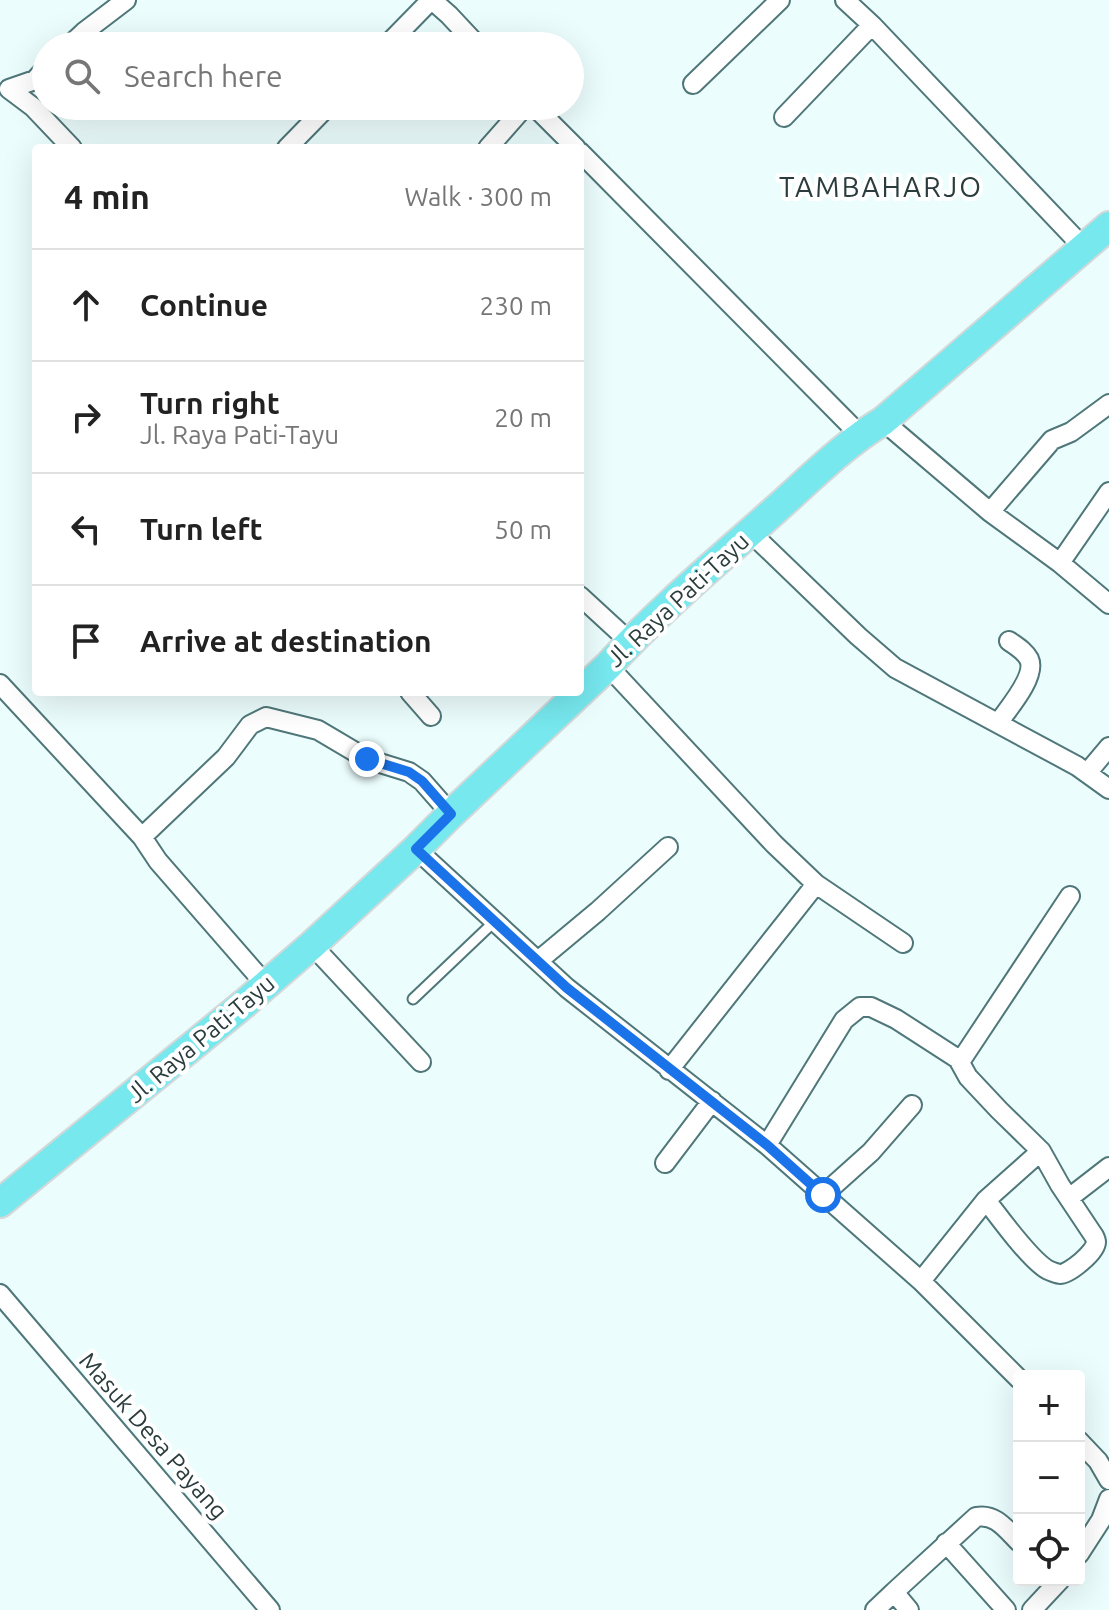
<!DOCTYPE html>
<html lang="en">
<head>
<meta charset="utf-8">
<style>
  :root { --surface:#fff; --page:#f2f2f2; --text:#222; --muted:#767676; --line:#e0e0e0 }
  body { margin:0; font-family:Ubuntu,sans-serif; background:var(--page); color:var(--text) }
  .controls { position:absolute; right:24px; bottom:24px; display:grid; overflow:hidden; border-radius:8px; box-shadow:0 8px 32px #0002 }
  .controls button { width:72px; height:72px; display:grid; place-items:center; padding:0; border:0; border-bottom:2px solid var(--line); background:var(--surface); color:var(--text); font:40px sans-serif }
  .stop { position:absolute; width:24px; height:24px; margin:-18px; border:6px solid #1a73e8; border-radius:50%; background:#fff }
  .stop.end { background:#1a73e8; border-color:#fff; box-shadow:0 2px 8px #0008 }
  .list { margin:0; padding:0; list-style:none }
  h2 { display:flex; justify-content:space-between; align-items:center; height:104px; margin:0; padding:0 32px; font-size:34px }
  h2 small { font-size:26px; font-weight:400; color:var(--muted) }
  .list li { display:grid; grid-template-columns:52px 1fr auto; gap:24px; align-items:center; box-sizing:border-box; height:112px; padding:0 32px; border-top:2px solid var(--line) }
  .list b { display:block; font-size:30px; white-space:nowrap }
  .list p { margin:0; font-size:26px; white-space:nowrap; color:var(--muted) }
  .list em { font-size:26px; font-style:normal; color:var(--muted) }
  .icon { flex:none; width:44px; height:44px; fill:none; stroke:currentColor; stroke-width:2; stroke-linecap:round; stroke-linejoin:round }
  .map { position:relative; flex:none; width:1109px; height:1610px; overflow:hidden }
  .search { position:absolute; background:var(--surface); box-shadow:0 8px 32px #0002; left:32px; top:32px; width:552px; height:88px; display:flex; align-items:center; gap:20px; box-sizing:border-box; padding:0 28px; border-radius:44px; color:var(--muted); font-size:30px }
  .panel { position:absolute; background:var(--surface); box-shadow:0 8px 32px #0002; left:32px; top:144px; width:552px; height:552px; border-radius:8px }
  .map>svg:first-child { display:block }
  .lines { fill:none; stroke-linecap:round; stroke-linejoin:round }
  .lane-casing { stroke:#4f7779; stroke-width:13 }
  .street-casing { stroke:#4f7779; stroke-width:22 }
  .primary-casing { stroke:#d4d8d8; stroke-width:32 }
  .lane { stroke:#fff; stroke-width:9 }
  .street { stroke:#fff; stroke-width:18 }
  .primary { stroke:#76e8ee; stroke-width:28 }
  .route { stroke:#1a73e8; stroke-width:10 }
  .labels { text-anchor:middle; stroke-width:8; stroke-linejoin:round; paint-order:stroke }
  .street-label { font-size:24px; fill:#2a3c3d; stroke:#fff }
  .quarter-label { font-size:28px; letter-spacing:2px; fill:#2a3c3d; stroke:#fff }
</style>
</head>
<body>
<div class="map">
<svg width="1109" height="1610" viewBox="0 0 1109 1610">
  <rect width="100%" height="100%" fill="#ecfdfe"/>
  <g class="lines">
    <defs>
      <path id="lane" d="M413 999 495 921"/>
      <path id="street" d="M432 0 449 15 478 46
        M845 0 872 25 1084 248
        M69 46 84 32 126 0
        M386 46 431 0
        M46 68 35 80 9 89 33 107 72 148
        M693 84 780 0
        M534 106 576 148
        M784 117 872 25
        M287 148 328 106
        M488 148 525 106
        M580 152 860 435
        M883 421 990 512 1060 563 1109 604
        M990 512 1052 440 1071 432 1109 404
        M750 532 858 636 895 668 1077 766 1109 789
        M1060 563 1109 492
        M580 596 630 642
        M608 666 774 844 816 884
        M0 684 142 837 158 861 266 985
        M410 692 431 716
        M998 723C1008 709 1037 676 1029 659 1025 651 1016 646 1009 641
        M1088 772 1109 747
        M142 837 226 757 250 725 266 717 318 730 367 759 409 772 422 781 451 814
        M416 849 567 988 767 1145 921 1281 1019 1379
        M312 945 421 1062
        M538 961 598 911 668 847
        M960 1062 1070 896
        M669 1070 816 884 903 943
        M767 1145 844 1020 860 1007H871L896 1019 958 1059 968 1077 999 1110 1041 1151 1060 1185 1094 1236C1095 1238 1096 1240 1096 1242 1096 1252 1069 1274 1060 1274 1058 1274 1050 1271 1048 1270 1030 1260 1000 1218 986 1200
        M665 1163 712 1101
        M823 1195 871 1152 912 1105
        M1069 1198 1109 1167
        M921 1281 986 1200 1041 1151
        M0 1294 270 1610
        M1079 1441 1098 1461 1109 1480
        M946 1543 1006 1610
        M1079 1554 1101 1520 1109 1499
        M875 1610 894 1592
        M909 1610 894 1592 976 1517C995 1513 1006 1529 1019 1542
        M1032 1610 1060 1580"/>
      <path id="primary" d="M0 1203 245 1003 312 945 416 849 451 814 608 666C659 610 718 561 774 511 809 480 843 445 883 421L1109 226"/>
    </defs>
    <use href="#lane" class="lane-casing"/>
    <use href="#street" class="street-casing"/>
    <use href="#primary" class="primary-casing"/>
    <use href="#lane" class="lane"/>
    <use href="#street" class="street"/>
    <use href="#primary" class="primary"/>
  </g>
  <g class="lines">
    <path class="route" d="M367 759 409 772 422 781 451 814 416 849 567 988 767 1145 823 1195"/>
  </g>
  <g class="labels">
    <g class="street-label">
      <text transform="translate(678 600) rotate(-43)" y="8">Jl. Raya Pati-Tayu</text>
      <text transform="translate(201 1039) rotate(-40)" y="8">Jl. Raya Pati-Tayu</text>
      <text transform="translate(153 1436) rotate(49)" y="8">Masuk Desa Payang</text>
    </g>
    <g class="quarter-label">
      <text x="881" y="197">TAMBAHARJO</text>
    </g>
  </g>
</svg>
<div class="controls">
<button>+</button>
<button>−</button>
<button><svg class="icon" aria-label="locate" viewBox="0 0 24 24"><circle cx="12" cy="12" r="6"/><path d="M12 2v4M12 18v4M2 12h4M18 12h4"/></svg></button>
</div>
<div class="stop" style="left:823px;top:1195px"></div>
<div class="stop end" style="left:367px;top:759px"></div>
<div class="search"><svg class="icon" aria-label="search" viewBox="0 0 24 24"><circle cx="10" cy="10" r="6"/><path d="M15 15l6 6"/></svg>Search here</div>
<section class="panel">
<h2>4 min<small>Walk · 300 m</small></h2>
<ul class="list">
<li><svg class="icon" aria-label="ahead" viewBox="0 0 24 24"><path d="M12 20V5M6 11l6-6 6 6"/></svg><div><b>Continue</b></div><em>230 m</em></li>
<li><svg class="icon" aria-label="right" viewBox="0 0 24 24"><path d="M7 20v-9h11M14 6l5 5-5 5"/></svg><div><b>Turn right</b><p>Jl. Raya Pati-Tayu</p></div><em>20 m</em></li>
<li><svg class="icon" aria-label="left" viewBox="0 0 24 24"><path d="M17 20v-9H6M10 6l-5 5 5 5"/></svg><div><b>Turn left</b></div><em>50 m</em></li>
<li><svg class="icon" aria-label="arrive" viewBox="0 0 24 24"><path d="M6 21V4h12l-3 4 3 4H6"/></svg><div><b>Arrive at destination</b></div></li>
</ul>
</section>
</div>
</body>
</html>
